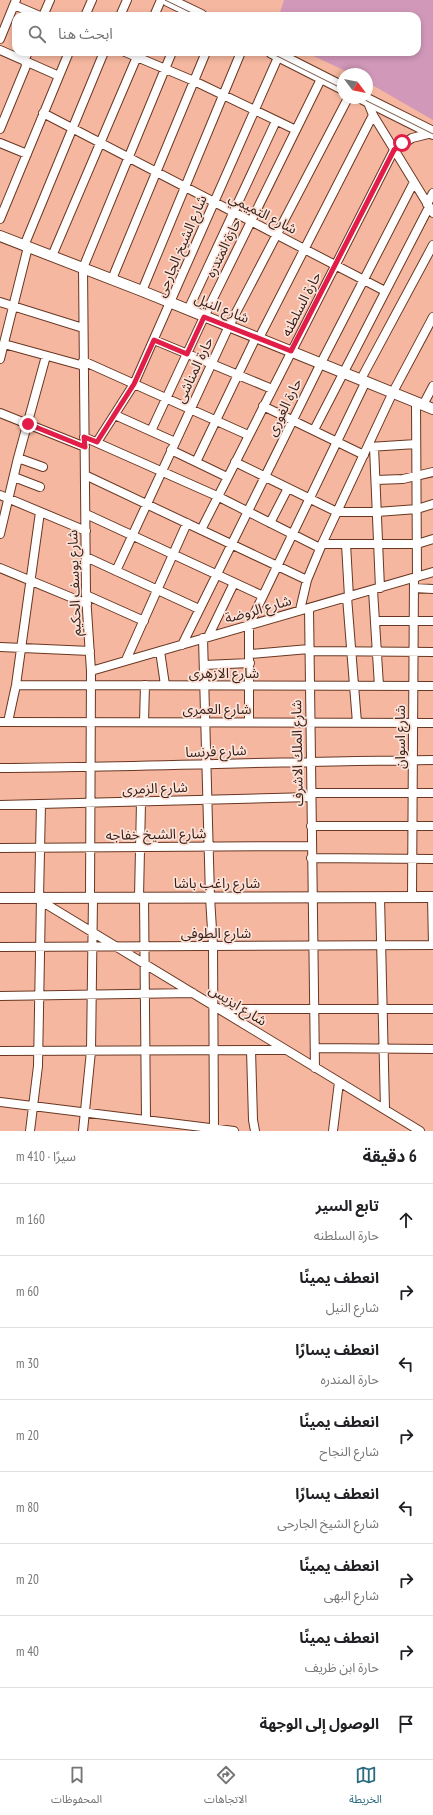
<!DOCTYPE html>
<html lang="ar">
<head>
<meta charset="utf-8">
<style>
  :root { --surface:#fff; --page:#f6f6f6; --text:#202124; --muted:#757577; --line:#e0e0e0; --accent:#2b6b80 }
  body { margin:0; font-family:"PT Sans Narrow","Noto Sans Arabic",sans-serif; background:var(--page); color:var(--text); direction:rtl }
  .compass { position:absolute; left:337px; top:68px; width:36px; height:36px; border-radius:50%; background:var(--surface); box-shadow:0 2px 6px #0003; rotate:122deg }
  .stop { position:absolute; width:12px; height:12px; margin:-9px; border:3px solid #e11d48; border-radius:50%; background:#fff }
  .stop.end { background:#e11d48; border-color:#fff; box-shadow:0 1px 4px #0008 }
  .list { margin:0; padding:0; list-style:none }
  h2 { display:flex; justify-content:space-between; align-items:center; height:52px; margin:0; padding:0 16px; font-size:17px }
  h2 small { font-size:13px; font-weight:400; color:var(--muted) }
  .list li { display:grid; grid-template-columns:26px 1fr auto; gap:12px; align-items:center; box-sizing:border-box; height:72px; padding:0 16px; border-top:1px solid var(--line) }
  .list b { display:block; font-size:15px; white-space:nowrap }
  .list p { margin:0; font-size:13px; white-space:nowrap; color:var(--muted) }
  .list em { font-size:13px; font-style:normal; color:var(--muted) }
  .icon { flex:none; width:22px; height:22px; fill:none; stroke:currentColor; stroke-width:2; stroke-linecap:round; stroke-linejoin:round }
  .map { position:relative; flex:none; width:433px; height:1131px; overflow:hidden; direction:ltr }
  .search { position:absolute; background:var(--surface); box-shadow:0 2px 6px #0003; left:12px; right:12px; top:12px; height:44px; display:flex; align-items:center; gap:10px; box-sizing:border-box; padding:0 14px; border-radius:12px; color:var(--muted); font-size:15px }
  .sheet { height:628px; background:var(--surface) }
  nav { display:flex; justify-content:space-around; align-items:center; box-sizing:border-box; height:56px; border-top:1px solid var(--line); background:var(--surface); font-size:11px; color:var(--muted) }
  nav a { display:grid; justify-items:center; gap:2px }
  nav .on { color:var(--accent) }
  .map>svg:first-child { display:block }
  .green { fill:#d198ba }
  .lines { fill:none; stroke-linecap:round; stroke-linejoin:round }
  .minor-casing { stroke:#6a3722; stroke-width:10 }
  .tertiary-casing { stroke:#6a3722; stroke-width:12 }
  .secondary-casing { stroke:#6a3722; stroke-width:14 }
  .minor { stroke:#fff; stroke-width:8 }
  .tertiary { stroke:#fff; stroke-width:10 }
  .secondary { stroke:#fff; stroke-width:12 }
  .tram { stroke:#785345; stroke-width:1 }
  .route { stroke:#e11d48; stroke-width:5 }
  .labels { text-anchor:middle; stroke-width:3.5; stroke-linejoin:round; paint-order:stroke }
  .street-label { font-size:14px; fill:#361f16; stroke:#fce2d8 }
</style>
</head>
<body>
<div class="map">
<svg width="433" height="1131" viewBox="0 0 433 1131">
  <rect width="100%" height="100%" fill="#f5b79f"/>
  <path class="green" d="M284 0H433V120L367 82V74H352L305 52H417V16H279Z"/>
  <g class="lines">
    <defs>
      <path id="minor" d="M14 5 40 16
        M43 16 50 0
        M85 16 92 0
        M120 16 127 0
        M154 16 161 0
        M0 39 16 0
        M0 50 59 76
        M125 52 194 81 296 130
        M367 100 373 115 433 213
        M43 113 385 291
        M0 129 26 66 25 59 28 52
        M0 143 27 154
        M427 204 433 193
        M0 219 69 52
        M24 246 104 52
        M52 256 139 52
        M112 279 206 52
        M142 291 241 52
        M0 302 83 328
        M188 310 276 121
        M259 338 373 115
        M154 340 272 389
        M4 344 84 366
        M0 359 28 247
        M83 361 248 435
        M361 379 433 245
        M416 402 417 577
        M423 405 433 386
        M263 406 364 455
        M0 413 85 447
        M115 415 175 442
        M314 430 429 207
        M151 431 204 317 322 77
        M84 437 217 496 320 548
        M97 442 134 384 279 55
        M369 447 416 444
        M374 447 380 588
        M171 450 227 477
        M18 458 43 467
        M196 462 256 337
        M235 462 337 512H377L417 509 433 504
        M85 475 307 580
        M14 477 40 487
        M376 480 403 479 433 472
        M0 495 86 531
        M86 514 263 596
        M270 523 288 488
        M201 530 394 150 412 138 432 133
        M0 534 18 458 46 356
        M322 544H417L433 539
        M346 544 349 597
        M86 557 199 609
        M0 568 87 604
        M116 571 229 326 348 98
        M414 588 433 589
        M373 590 379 686
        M86 595 144 621
        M347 597 357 723
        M309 608 315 1068
        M300 610 307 580 322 544 393 392 433 317
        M375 621H433
        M208 637 234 583
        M203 638 210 897 213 946 214 1128
        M182 645 321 363 414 182
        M0 647 90 651
        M160 651 165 685
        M309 651 433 652
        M250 654 309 649
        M126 660 187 523
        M204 665 250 663
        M91 671 433 572
        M16 685 433 686
        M0 722 433 723
        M8 722 16 685 40 512
        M144 722 145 685
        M249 722V625L366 381
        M0 768C144 767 289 761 433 760
        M311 793H433
        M0 805 311 797
        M311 826H433
        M0 848 311 846
        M311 858 433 859
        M139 897 141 802
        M144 897 146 1119
        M380 897 385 1109
        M412 897 414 578
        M432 897 433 945
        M39 898 41 804
        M90 898 91 671 86 595 83 268 172 52
        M41 901 420 1131
        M0 947 433 945
        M0 996 193 993
        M221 1009H433
        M315 1048 433 1049
        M251 1050 253 1120 255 1131
        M0 1051 285 1050
        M0 1102 234 1131
        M30 1131 38 1066 41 898
        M83 1131 91 1051 93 898
        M333 1131 339 1082"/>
      <path id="tertiary" d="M0 236 142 291 433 409
        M0 898 433 897"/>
      <path id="secondary" d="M168 0 201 16
        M272 52 343 88
        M363 98 433 133"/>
    </defs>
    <use href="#minor" class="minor-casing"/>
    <use href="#tertiary" class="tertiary-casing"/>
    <use href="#secondary" class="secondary-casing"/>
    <use href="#minor" class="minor"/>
    <use href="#tertiary" class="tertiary"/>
    <use href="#secondary" class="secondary"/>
    <path class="tram" d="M165 0 198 16
      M269 52 343 89
      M361 98 433 134"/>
  </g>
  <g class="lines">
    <path class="route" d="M28 424 85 447 84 437 97 442 134 384 154 340 187 354 204 317 291 351 394 150 402 143"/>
  </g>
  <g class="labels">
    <g class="street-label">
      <text transform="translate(263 213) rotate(27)" y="5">شارع التميمي</text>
      <text transform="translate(181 246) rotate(-67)" y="5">شارع الشيخ الجارحى</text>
      <text transform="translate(223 248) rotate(-64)" y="5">حارة المندره</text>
      <text transform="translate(301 304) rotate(-63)" y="5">حارة السلطنه</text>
      <text transform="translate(222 308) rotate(22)" y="5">شارع النيل</text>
      <text transform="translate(194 370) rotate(-65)" y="5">حارة المناشى</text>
      <text transform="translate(284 407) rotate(-64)" y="5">حارة الغورى</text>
      <text transform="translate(74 583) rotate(-92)" y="5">شارع يوسف الحكيم</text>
      <text transform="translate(258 609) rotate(-16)" y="5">شارع الروضة</text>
      <text x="224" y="678">شارع الازهرى</text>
      <text x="217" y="714">شارع العمرى</text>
      <text transform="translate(400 737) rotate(-90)" y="5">شارع اسوان</text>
      <text transform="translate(216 751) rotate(-2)" y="5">شارع فرنسا</text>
      <text transform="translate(297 753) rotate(-91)" y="5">شارع الملك الاشرف</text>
      <text transform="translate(155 788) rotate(-2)" y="5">شارع الزمرى</text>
      <text transform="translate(156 834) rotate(-1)" y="5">شارع الشيخ خفاجه</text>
      <text x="217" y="888">شارع راغب باشا</text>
      <text x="216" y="938">شارع الطوفى</text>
      <text transform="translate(238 1005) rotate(32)" y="5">شارع ايزيس</text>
    </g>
  </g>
</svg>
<svg class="compass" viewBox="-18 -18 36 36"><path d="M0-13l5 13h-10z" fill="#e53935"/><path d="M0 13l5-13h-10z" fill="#757577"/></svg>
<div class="stop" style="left:402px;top:143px"></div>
<div class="stop end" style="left:28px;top:424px"></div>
<div class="search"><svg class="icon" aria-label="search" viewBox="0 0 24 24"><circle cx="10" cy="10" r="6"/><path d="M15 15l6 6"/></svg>ابحث هنا</div>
</div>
<section class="sheet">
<h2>6 دقيقة<small>سيرًا · 410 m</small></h2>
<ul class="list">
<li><svg class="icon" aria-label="ahead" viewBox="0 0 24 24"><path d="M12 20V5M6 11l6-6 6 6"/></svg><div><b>تابع السير</b><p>حارة السلطنه</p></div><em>160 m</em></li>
<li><svg class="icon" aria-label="right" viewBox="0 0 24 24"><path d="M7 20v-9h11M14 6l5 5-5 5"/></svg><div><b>انعطف يمينًا</b><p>شارع النيل</p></div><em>60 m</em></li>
<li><svg class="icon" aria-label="left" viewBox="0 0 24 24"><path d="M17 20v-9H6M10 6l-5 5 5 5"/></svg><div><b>انعطف يسارًا</b><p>حارة المندره</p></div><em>30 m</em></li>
<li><svg class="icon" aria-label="right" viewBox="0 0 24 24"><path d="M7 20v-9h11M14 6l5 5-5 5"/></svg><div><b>انعطف يمينًا</b><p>شارع النجاح</p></div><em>20 m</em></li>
<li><svg class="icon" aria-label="left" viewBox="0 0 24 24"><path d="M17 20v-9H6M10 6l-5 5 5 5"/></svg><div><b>انعطف يسارًا</b><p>شارع الشيخ الجارحى</p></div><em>80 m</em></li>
<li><svg class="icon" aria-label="right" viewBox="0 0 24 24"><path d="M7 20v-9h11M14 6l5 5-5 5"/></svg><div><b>انعطف يمينًا</b><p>شارع البهى</p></div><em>20 m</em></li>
<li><svg class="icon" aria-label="right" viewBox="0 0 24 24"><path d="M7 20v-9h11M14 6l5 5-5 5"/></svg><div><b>انعطف يمينًا</b><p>حارة ابن ظريف</p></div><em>40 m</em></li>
<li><svg class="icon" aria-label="arrive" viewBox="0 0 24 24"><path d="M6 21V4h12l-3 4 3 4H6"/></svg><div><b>الوصول إلى الوجهة</b></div></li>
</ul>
</section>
<nav>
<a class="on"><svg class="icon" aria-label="map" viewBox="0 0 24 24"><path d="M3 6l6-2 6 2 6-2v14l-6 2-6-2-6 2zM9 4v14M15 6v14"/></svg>الخريطة</a>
<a><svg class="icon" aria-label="directions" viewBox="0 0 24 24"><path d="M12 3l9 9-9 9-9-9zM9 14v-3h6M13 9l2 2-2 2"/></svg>الاتجاهات</a>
<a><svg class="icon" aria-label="saved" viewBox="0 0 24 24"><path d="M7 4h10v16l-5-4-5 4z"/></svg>المحفوظات</a>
</nav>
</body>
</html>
